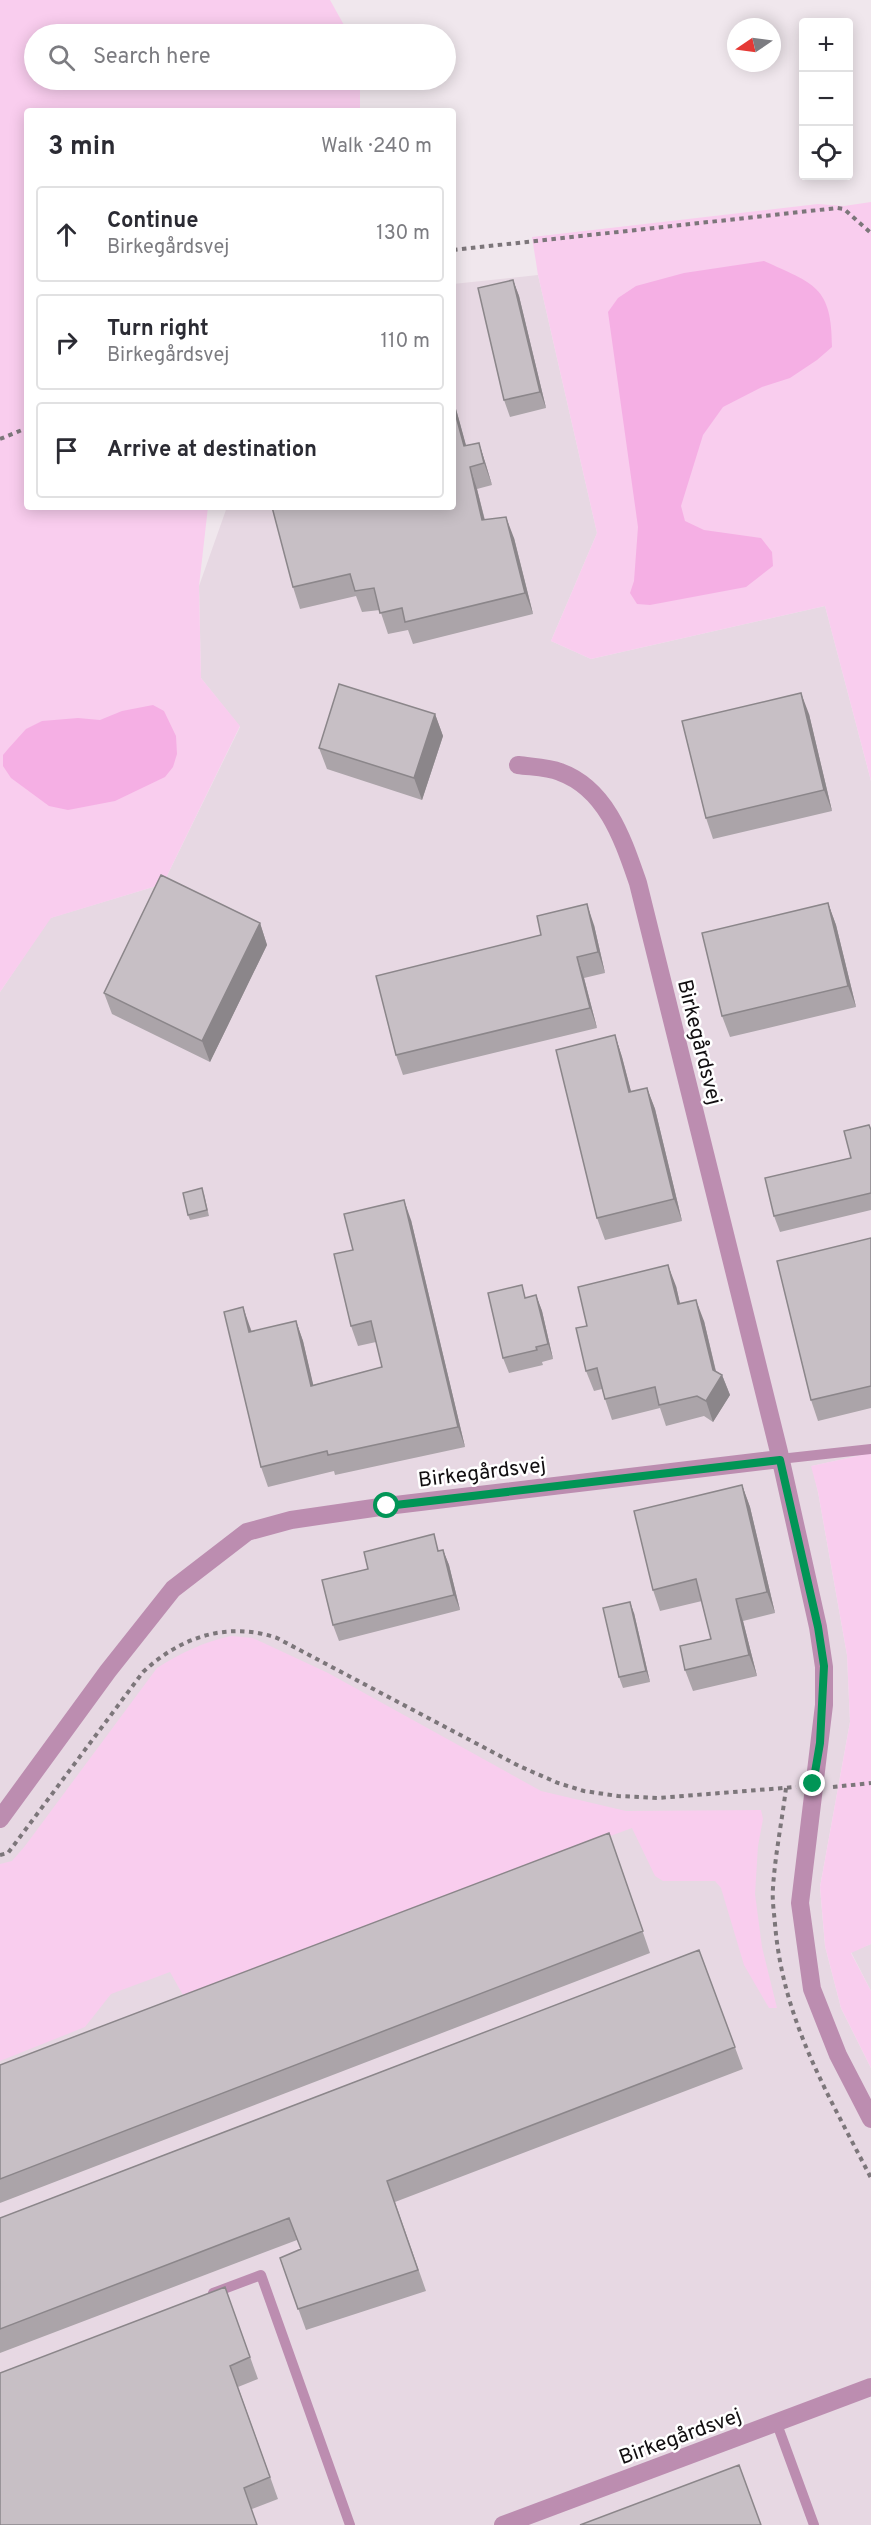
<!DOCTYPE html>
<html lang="en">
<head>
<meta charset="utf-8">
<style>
  :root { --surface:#fff; --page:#f7f7f7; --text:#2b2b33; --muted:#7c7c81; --line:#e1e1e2 }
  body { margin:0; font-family:Overpass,sans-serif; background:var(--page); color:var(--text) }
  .controls { position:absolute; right:18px; top:18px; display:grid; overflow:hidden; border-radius:6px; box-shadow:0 3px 15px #0003 }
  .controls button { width:54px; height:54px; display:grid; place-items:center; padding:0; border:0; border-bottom:2px solid var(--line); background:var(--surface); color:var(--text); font:30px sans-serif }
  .compass { position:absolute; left:727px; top:18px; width:54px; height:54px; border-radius:50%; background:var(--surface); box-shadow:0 3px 15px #0003; rotate:257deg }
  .stop { position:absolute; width:18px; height:18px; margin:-14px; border:4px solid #019556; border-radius:50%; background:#fff }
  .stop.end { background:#019556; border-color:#fff; box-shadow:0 2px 6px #0008 }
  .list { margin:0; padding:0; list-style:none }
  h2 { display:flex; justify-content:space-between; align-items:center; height:78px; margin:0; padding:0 24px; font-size:26px }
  h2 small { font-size:20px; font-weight:400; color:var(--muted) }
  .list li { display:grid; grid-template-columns:39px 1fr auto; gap:18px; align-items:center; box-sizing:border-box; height:96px; margin:0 12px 12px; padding:0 12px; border:2px solid var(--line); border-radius:6px }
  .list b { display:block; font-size:22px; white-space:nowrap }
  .list p { margin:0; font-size:20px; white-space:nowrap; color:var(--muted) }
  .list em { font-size:20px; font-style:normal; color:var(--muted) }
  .icon { flex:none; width:33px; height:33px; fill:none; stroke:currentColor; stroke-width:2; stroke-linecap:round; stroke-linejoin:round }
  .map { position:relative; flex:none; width:871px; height:2525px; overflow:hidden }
  .search { position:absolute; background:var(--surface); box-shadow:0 3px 15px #0003; left:24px; top:24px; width:432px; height:66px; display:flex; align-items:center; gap:15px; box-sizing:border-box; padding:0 21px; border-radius:33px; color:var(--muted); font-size:22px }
  .panel { position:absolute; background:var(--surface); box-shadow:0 3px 15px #0003; left:24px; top:108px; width:432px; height:402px; border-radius:6px }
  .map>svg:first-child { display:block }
  .built { fill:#e7d8e3 }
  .green { fill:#f9cdee }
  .water { fill:#f5afe4 }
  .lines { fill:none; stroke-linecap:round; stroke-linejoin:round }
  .path { stroke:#7c767a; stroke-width:4; stroke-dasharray:4.5 4.5; stroke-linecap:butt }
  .lane { stroke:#bc8db0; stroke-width:10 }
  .street { stroke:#bc8db0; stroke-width:18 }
  .wall { fill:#aba4a9 }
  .shaded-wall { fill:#8b868a }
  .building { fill:#c7bfc5; stroke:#8b868a; stroke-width:1.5 }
  .route { stroke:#019556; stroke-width:8 }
  .labels { text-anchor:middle; stroke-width:5; stroke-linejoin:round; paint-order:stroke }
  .street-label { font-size:21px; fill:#110e10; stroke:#fff }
</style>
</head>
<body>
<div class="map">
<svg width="871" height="2525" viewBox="0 0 871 2525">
  <rect width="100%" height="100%" fill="#f0e7ed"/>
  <path class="built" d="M538 275 597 533 551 641 591 659 825 606 871 781V1453L812 1466 818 1492 847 1655 850 1722 820 1887 825 1946 841 2008 871 2068V2525H0V992L50 918 163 884 240 727 201 678 199 586 227 507H453V284Z
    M871 1944V1991L851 1952Z"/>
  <path class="green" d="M0 0H330L349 34H34V80H360V111H27V507H208L199 586 201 678 240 726 163 884 51 918 0 992Z
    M871 202V781L825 606 591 659 551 641 597 533 538 275 532 237 818 204 844 206Z
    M871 1453V1944L851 1953 871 1991V2068L841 2008 825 1946 820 1887 850 1722 847 1655 818 1492 811 1466Z
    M231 1636 253 1638 328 1673 541 1791 626 1811 761 1810 763 1819 758 1846 755 1894 762 1947 777 2008H769L744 1965 721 1888 715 1881H663L655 1876 632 1828 344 1934 192 2011 170 1972 111 1994 85 2027 0 2061V1864L12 1861 25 1846 157 1668C181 1653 203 1642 231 1636Z"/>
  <path class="water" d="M764 261C814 284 832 286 832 347L817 360 790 378 762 387 723 407 703 435 681 506 685 521 704 530 761 538 772 552 773 566 746 587 650 605 637 604 630 593 634 581 638 527 608 312 618 298 636 286 684 273Z
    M153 705 164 711 176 736 177 754 173 767 165 777 115 801 68 810 49 806 11 778 3 766V755L8 749 26 729 42 721 78 718 100 720 122 711Z"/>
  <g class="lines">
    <path class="path" d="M453 250 837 208 844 209 871 233
      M0 439 27 428
      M833 1787 871 1783
      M786 1788C782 1821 775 1855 773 1888 772 1900 774 1912 775 1924 783 2021 828 2094 871 2178
      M0 1855 8 1853 143 1672C180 1637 228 1621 277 1638L519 1766 558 1783 584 1791 618 1796 658 1798 796 1787"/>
    <path class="lane" d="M780 1459 871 1449
      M213 2293 261 2275 350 2525
      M777 2424 814 2525"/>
    <path class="street" d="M518 765C532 767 548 767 560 772 607 789 623 840 638 883L779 1452 818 1627 824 1667V1705L800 1903 812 1989 838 2055 871 2119
      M0 1819 108 1671 173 1589 247 1532 291 1520 387 1506 780 1459
      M503 2525 871 2387"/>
  </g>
  <path class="wall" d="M513 280 519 296 546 408 510 417 504 400Z
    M453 398 466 446 479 443 486 465 492 485 477 489 485 520 514 538 533 614 413 644 408 630 388 634 380 610 362 612 356 596 300 609 293 587 453 507Z
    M435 714 443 736 422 800 327 769 319 748Z
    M809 714 832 811 713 839 706 818Z
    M828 903 836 925 856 1007 730 1037 722 1016Z
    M260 923 267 945 210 1062 112 1014 104 993Z
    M594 925 605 973 584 978 597 1028 403 1075 396 1055Z
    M615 1035 622 1057 631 1092 647 1088 655 1109 682 1221 605 1240 597 1218Z
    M871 1129V1210L780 1232 774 1216 851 1158Z
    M204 1194 209 1216 190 1220 188 1215Z
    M411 1220 465 1447 335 1475 334 1471 268 1487 261 1467 250 1327 252 1332 296 1321 303 1341 313 1385 382 1367 376 1342 358 1346 351 1326 353 1250Z
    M871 1238V1408L818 1421 811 1400Z
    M676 1286 680 1304 704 1321 716 1371 722 1375 730 1395 713 1422 704 1416 666 1426 660 1408 612 1420 605 1399 602 1389 594 1391 586 1371 587 1326Z
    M536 1295 542 1311 553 1359 542 1362 543 1365 509 1373 503 1358 526 1298Z
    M742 1485 750 1507 775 1613 743 1621 757 1676 693 1691 685 1670 711 1639 702 1601 660 1611 653 1590Z
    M443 1550 449 1565 460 1610 339 1641 333 1625Z
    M634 1613 650 1682 623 1688 619 1677Z
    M609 1833 650 1953 0 2203V2065Z
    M699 1950 743 2069 395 2202 426 2291 306 2330 280 2258 301 2249 297 2240 0 2353V2218Z
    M225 2287 258 2379 238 2387 278 2499 252 2509 0 2525Z"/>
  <path class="shaded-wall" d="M513 280 519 296 546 408 540 392Z
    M453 398 472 467 464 446 453 405Z
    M479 443 486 465 492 485 484 463Z
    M470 467 477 489 490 542 482 520Z
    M506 517 514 538 533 614 525 593Z
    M801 693 809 714 832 811 824 790Z
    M435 714 443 736 422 800 414 778Z
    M828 903 836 925 856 1007 848 986Z
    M587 904 594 925 605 973 598 952Z
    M260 923 267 945 210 1062 202 1041Z
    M577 957 584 978 597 1028 590 1008Z
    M615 1035 622 1057 637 1114 629 1092Z
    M647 1088 655 1109 682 1221 674 1199Z
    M404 1200 411 1220 465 1447 458 1427Z
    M668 1265 676 1286 685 1325 678 1304Z
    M536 1295 542 1311 553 1359 548 1344Z
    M696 1300 704 1321 718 1381 722 1375 730 1395 713 1422 706 1401 713 1370Z
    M243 1307 250 1327 257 1352 249 1332Z
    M296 1321 303 1341 318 1405 311 1386Z
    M742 1485 750 1507 775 1613 767 1592Z
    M443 1550 449 1565 460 1610 454 1595Z
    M736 1599 743 1621 757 1676 749 1655Z
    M630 1602 634 1613 650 1682 646 1671Z"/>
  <path class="building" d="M513 280 540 392 504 400 478 288Z
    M453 405 464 446 479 443 484 463 470 467 482 520 506 517 525 593 405 622 402 608 380 613 374 588 355 591 350 574 293 587 272 507H453Z
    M339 684 435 714 414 778 319 748Z
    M801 693 824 790 706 818 682 721Z
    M161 875 260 923 202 1041 104 993Z
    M828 903 848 986 722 1016 702 933Z
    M587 904 598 952 577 957 590 1008 396 1055 376 976 541 935 537 916Z
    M615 1035 629 1092 647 1088 674 1199 597 1218 556 1050Z
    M869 1125 871 1130V1193L774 1216 765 1178 851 1158 844 1131Z
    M202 1188 207 1210 188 1215 183 1193Z
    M404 1200 458 1427 328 1455 327 1451 261 1467 224 1312 243 1307 249 1332 296 1321 311 1386 382 1367 371 1321 351 1326 334 1254 353 1250 344 1214Z
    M871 1238V1386L811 1400 777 1261Z
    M668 1265 678 1304 696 1300 713 1370 722 1375 706 1401 697 1396 659 1405 655 1387 605 1399 597 1368 586 1371 576 1328 587 1326 578 1287Z
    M522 1285 525 1298 536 1295 548 1344 536 1347 537 1350 503 1358 488 1293Z
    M742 1485 767 1592 736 1599 749 1655 685 1670 680 1646 711 1639 696 1579 653 1590 634 1511Z
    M434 1534 438 1551 443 1550 454 1595 333 1625 322 1580 368 1569 364 1552Z
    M630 1602 646 1671 619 1677 603 1608Z
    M609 1833 643 1931 0 2179V2065Z
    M699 1950 735 2047 387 2181 418 2270 298 2309 280 2258 301 2249 289 2218 0 2329V2218Z
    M225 2287 250 2357 230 2366 270 2477 244 2488 257 2525H0V2373Z
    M739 2465 761 2525H580Z"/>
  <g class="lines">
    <path class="route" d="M387 1506 780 1460 818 1627 824 1666 820 1743 813 1784"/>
  </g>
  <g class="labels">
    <g class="street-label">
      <text transform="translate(700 1042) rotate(76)" y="7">Birkegårdsvej</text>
      <text transform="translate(482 1472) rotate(-7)" y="7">Birkegårdsvej</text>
      <text transform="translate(680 2436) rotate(-20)" y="7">Birkegårdsvej</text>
    </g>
  </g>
</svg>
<div class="controls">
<button>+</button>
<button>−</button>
<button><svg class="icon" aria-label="locate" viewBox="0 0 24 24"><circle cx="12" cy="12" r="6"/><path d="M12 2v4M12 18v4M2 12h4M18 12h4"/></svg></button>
</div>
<svg class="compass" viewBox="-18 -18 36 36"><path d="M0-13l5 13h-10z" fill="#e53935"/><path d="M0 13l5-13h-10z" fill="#7c7c81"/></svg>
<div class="stop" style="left:387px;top:1506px"></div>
<div class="stop end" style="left:813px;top:1784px"></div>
<div class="search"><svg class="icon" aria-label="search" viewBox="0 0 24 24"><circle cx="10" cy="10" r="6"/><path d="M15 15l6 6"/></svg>Search here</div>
<section class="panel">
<h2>3 min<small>Walk · 240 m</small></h2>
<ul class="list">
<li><svg class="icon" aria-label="ahead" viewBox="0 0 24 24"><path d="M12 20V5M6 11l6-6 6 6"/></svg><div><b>Continue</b><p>Birkegårdsvej</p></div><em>130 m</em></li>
<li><svg class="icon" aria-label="right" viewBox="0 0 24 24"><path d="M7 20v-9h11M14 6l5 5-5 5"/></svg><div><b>Turn right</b><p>Birkegårdsvej</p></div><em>110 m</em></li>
<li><svg class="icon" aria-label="arrive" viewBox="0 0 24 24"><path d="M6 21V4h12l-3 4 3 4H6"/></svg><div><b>Arrive at destination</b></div></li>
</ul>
</section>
</div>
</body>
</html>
